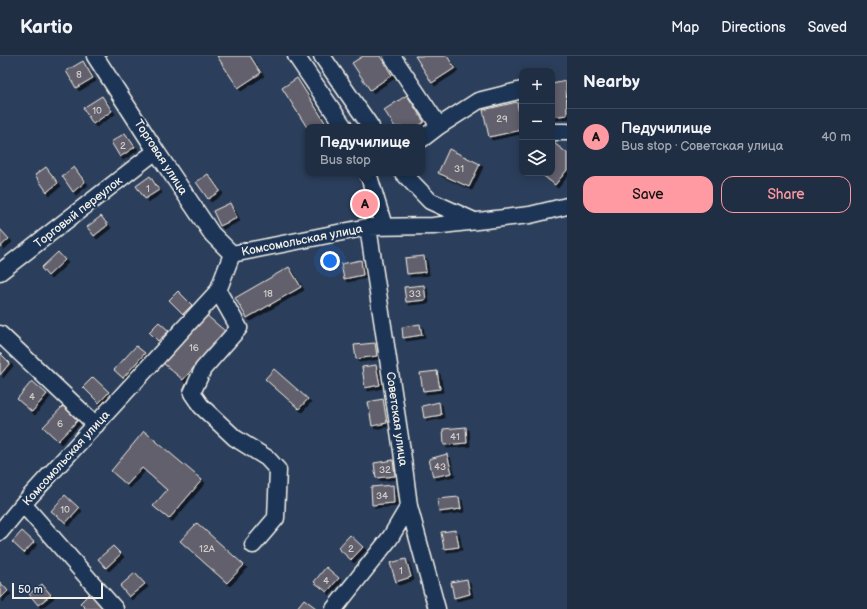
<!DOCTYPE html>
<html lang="en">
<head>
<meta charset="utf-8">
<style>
  :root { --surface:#202e44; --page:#28364b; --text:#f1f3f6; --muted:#a2a8b2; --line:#3d4a5d; --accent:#ff9aa2 }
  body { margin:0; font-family:"Balsamiq Sans",sans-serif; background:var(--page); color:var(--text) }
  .controls { position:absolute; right:12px; top:12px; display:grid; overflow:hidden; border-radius:8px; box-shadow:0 2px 10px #0003 }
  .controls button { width:36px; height:36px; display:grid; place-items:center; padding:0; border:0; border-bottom:1px solid var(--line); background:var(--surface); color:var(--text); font:20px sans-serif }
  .scale { position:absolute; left:12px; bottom:10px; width:91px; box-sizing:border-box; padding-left:4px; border:2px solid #f4f1e8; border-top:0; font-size:11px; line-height:14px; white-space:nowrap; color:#f4f1e8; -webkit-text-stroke:3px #1d3557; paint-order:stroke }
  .you { position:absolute; left:330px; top:205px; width:14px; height:14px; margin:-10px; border:3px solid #fff; border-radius:50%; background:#1a73e8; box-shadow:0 0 0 6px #1a73e833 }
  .badge { display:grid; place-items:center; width:26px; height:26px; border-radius:50%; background:var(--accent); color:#111; font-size:13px; font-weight:700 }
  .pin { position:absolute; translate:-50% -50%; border:2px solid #fff; box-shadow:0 1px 4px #0006 }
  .popup { position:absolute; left:305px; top:68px; width:120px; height:52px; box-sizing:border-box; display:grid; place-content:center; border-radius:8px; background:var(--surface); filter:drop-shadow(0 1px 3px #0005); font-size:13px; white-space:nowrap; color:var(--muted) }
  .popup b { font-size:15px; color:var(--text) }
  .popup::after { content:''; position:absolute; left:50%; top:100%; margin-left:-8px; border:8px solid transparent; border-top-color:var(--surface) }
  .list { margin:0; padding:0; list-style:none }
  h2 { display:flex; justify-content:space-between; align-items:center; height:52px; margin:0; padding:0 16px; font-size:17px }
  h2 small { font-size:13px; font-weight:400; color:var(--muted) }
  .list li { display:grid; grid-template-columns:26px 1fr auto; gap:12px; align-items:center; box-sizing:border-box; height:56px; padding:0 16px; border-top:1px solid var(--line) }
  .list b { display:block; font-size:15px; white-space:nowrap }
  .list p { margin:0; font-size:13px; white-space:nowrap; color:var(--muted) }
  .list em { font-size:13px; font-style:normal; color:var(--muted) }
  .actions { display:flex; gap:8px; padding:12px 16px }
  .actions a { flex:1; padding:9px 0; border:1px solid var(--accent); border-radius:12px; text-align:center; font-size:14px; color:var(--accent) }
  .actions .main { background:var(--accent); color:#111 }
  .icon { flex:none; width:22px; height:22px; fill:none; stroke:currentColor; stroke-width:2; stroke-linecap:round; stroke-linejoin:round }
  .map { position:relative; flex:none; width:567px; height:553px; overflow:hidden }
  header { display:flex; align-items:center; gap:24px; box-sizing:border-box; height:56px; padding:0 20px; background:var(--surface); border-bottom:1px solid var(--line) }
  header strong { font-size:19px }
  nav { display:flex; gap:22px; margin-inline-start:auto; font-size:14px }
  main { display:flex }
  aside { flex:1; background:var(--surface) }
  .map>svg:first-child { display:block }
  .building { fill:#63616d; stroke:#f4f1e8; filter:url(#shadow) }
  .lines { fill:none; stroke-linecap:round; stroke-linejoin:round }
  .minor-casing { stroke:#f4f1e8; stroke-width:19 }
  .minor { stroke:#1d3557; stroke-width:16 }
  .labels { text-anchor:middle; stroke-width:4; stroke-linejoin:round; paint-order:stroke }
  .number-label { font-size:10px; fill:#d0cdc9 }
  .street-label { font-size:12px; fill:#f4f1e8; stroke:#1d3557 }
</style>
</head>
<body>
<header>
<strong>Kartio</strong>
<nav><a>Map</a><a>Directions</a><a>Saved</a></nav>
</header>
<main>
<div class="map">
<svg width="567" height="553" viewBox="0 0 567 553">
  <defs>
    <filter id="shadow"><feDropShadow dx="3" dy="3" stdDeviation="0" flood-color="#0009"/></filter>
  </defs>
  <rect width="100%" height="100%" fill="#2b3e5b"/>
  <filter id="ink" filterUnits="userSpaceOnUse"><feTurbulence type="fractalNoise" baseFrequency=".025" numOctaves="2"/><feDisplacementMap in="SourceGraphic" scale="8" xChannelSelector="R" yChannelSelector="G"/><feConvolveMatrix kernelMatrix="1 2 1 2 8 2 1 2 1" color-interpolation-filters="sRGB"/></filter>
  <g filter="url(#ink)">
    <path class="building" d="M217 0H250L261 17 238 32Z
      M363 0H380L392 19 370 34 352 7Z
      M415 0H447L455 12 432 27Z
      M83 5 93 22 76 32 66 15Z
      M297 22 328 71H308V73L282 32Z
      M566 25 567 59 552 61V28Z
      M407 39 424 66 417 71H395L384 54Z
      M102 40 112 55 93 68 83 52Z
      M517 46 522 74 489 81 483 54Z
      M125 77 135 91 120 101 111 86Z
      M554 87 567 97V114L555 129 540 117H552V90Z
      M449 93 480 108 469 131 438 117Z
      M46 111 58 127 47 136 35 119Z
      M74 111 85 126 73 136 62 120Z
      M208 118 220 135 208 143 196 126Z
      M150 120 159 134 145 143 136 130Z
      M230 147 237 162 220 170 213 155Z
      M101 160 108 169 94 180 87 171Z
      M0 173 9 183 0 191Z
      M58 196 65 204 48 220 41 212Z
      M424 200 426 216 407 218 405 202Z
      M361 204 363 219 344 223 341 208Z
      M289 211 301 231 247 262 235 242Z
      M424 229 426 244 406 246 404 231Z
      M178 235 192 249 183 258 169 244Z
      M205 258 225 275 183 324 163 307Z
      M159 266 169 275 158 285 149 276Z
      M420 268 422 279 403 282 402 271Z
      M375 287 377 300 356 303 354 289Z
      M136 290 145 297 123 322 114 314Z
      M0 297 10 307 0 319Z
      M376 309 380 329 365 332 362 311Z
      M274 313 308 343 299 353 265 323Z
      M437 315 440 333 423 335 420 317Z
      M93 321 109 336 99 347 83 331Z
      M32 325 47 338 32 356 17 343Z
      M383 343 387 367 372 370 368 346Z
      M439 346 441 359 424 362 422 350Z
      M63 350 78 364 58 385 43 371Z
      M466 371 467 387 444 389 443 373Z
      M144 375 202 424 169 463 153 450 167 434 142 412 127 429 111 415Z
      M447 398 452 417 433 421 429 403Z
      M393 404 395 420 376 422 374 407Z
      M393 429 394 447 372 449 371 431Z
      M65 439 79 452 66 467 51 455Z
      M459 441 461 453 439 456 437 443Z
      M197 467 244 509 227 527 180 485Z
      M456 474 459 491 444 493 441 476Z
      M22 475 34 486 24 497 12 486Z
      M350 479 363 491 351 504 338 492Z
      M113 490 121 498 106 512 98 503Z
      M406 503 411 521 396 526 390 507Z
      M326 511 339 522 327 536 314 526Z
      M135 517 145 528 129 541 120 530Z
      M467 523 470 538 454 542 451 526Z
      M0 526 8 535 0 543Z
      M42 528 51 539 38 549 29 538Z
      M90 537 104 552 103 553H86L80 547Z
      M304 543 316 552 315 553H296Z"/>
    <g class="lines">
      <defs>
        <path id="minor" d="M95 0 156 95 212 178 232 198
          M296 0 344 71
          M322 0 371 71
          M392 0 439 70
          M552 76H567
          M422 83 439 70 478 45 522 34
          M368 117 384 170
          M403 117 430 145 472 164
          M368 171 402 395 409 450 437 553
          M0 216 156 95
          M218 235 239 272 203 313 192 337 201 350 235 382 267 402 278 414 276 462 253 489
          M0 278 96 369
          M23 448 115 553
          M0 476 23 448 218 235 232 198 368 171 433 170 530 159 567 150
          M334 553 390 482 409 450"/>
      </defs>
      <use href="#minor" class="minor-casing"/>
      <use href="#minor" class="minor"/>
    </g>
  </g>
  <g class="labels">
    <g class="number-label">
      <text x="79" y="22">8</text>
      <text x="97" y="58">10</text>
      <text x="502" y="66">29</text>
      <text x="123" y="93">2</text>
      <text x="459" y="116">31</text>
      <text x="148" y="136">1</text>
      <text x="268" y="241">18</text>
      <text x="415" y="241">33</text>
      <text x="194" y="295">16</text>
      <text x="32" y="344">4</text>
      <text x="60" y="371">6</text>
      <text x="455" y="384">41</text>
      <text x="440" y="414">43</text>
      <text x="385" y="417">32</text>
      <text x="382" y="443">34</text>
      <text x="65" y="457">10</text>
      <text x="207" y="496">12А</text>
      <text x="351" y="496">2</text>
      <text x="401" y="518">1</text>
      <text x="326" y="528">4</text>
    </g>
    <g class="street-label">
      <text transform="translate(161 101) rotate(57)" y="4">Торговая улица</text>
      <text transform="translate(78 156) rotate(-38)" y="4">Торговый переулок</text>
      <text transform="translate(302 184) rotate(-11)" y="4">Комсомольская улица</text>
      <text transform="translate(397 363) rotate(82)" y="4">Советская улица</text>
      <text transform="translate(66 402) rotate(-48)" y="4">Комсомольская улица</text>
    </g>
  </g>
</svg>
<div class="controls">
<button>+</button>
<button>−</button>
<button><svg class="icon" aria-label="layers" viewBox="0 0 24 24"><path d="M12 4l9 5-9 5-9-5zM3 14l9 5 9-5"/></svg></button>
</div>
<div class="scale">50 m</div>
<div class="you"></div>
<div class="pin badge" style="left:365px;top:148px">A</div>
<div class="popup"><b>Педучилище</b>Bus stop</div>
</div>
<aside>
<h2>Nearby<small></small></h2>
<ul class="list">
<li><span class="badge">A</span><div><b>Педучилище</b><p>Bus stop · Советская улица</p></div><em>40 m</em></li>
</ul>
<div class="actions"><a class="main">Save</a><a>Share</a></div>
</aside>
</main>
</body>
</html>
